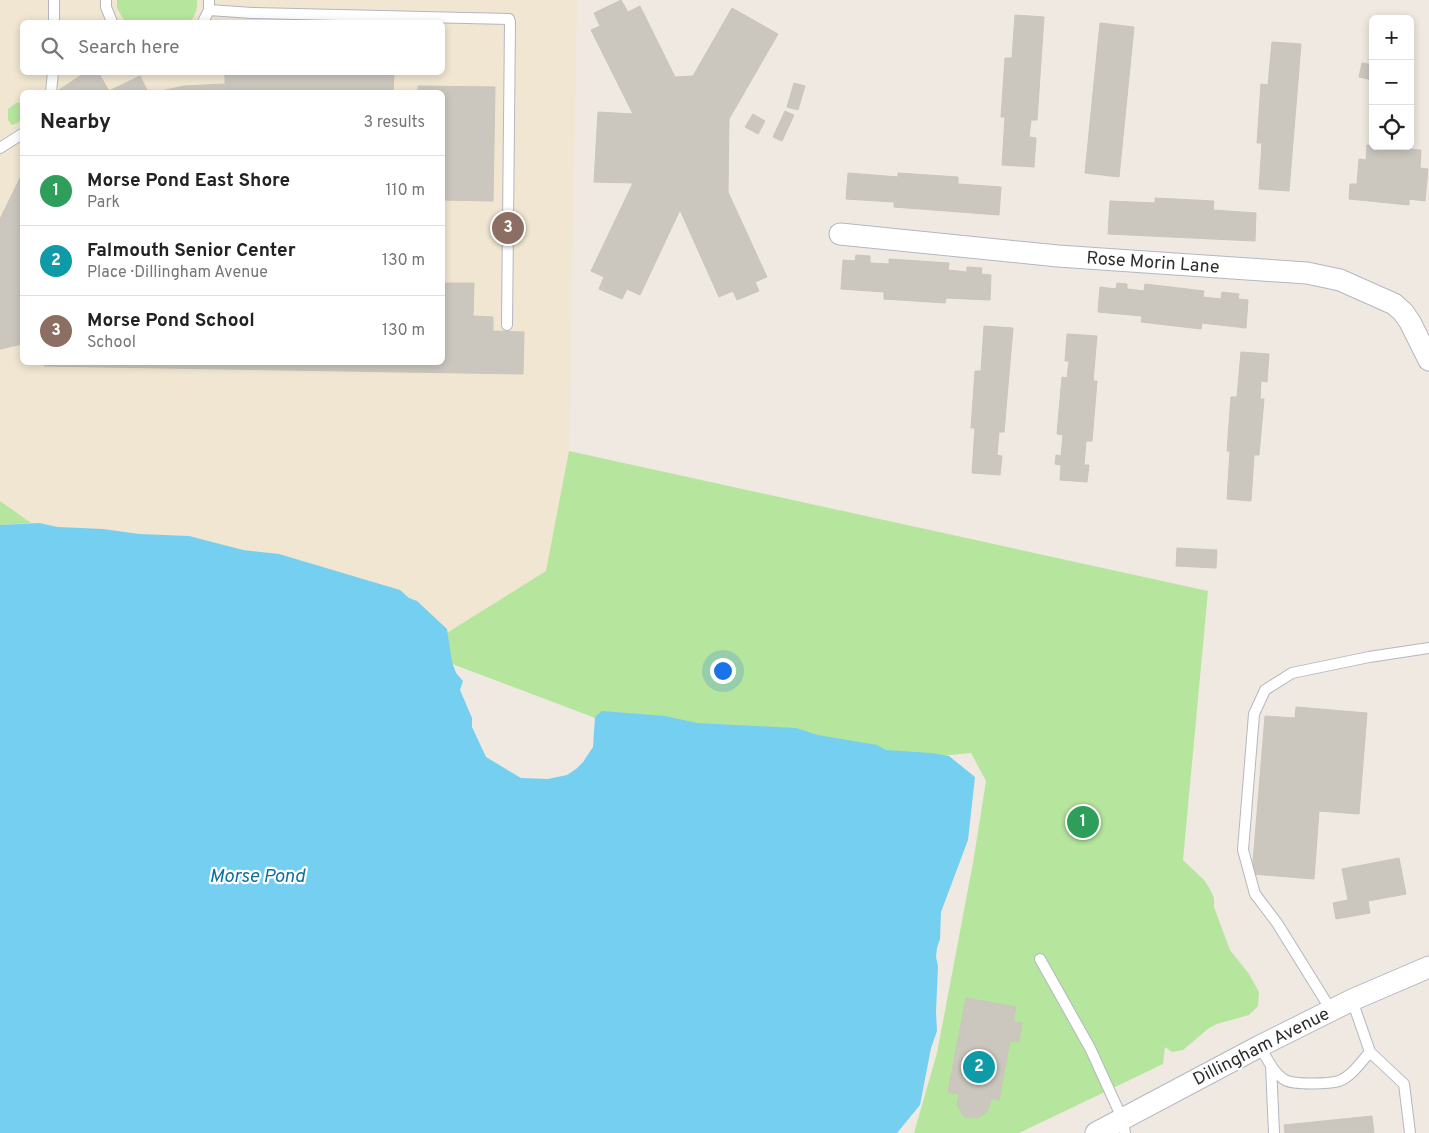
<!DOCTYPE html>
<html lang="en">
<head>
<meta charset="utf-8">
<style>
  :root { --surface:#fff; --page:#f6f6f6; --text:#222; --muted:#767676; --line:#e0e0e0; --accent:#111827 }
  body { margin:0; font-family:Overpass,sans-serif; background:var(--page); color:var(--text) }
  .controls { position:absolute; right:15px; top:15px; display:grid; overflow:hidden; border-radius:8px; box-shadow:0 2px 8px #0003 }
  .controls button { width:45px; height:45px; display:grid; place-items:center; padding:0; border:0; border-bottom:1px solid var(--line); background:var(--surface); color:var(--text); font:25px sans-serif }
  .you { position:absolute; left:722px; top:670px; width:18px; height:18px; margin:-12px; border:4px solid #fff; border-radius:50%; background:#1a73e8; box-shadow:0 0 0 8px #1a73e833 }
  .badge { display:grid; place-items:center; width:32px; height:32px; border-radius:50%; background:var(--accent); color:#fff; font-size:16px; font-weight:700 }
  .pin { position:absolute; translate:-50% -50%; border:2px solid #fff; box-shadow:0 1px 5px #0006 }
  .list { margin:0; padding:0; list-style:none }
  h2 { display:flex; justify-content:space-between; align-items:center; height:65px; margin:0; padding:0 20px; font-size:21px }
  h2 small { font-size:16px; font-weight:400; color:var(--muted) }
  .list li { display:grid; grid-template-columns:32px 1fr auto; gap:15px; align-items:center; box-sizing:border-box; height:70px; padding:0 20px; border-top:1px solid var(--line) }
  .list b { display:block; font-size:19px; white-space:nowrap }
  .list p { margin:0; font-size:16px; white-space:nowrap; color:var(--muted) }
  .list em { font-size:16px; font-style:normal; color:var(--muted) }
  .icon { flex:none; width:28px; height:28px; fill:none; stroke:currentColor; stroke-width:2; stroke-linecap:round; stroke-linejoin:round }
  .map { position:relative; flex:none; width:1429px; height:1133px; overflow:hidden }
  .search { position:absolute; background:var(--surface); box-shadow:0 2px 8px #0003; left:20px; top:20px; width:425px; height:55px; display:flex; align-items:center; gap:12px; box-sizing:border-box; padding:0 18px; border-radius:8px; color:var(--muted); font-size:19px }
  .panel { position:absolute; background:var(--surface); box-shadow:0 2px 8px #0003; left:20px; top:90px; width:425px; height:275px; border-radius:8px }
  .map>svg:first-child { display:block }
  .education { fill:#f0e6d1; fill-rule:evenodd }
  .green { fill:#b6e59e }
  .water { fill:#75cff0 }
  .building { fill:#cbc7bf; stroke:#cbc5ba }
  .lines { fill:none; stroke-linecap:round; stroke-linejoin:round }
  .lane-casing { stroke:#b4b7c1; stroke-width:12 }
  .street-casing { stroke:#b4b7c1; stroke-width:23 }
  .lane { stroke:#fff; stroke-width:10 }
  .street { stroke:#fff; stroke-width:21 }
  .labels { text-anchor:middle; stroke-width:4.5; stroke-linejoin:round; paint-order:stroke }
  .street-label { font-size:18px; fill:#2e2e2e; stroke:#fff }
  .water-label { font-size:19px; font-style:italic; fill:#0d6fa3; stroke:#fff }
</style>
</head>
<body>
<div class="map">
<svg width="1429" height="1133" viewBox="0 0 1429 1133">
  <rect width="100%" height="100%" fill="#efe9e1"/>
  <path class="education" d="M0 0H577L569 451 547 571 418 651 0 538ZM22 22H442V72H22ZM22 92H442V362H22Z"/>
  <path class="green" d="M117 0H197C198 7 195 17 190 22H125L117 8Z
    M22 102V118L18 123 12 125 8 120V109L16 103Z
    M569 451 1208 591 1183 860 1204 880 1210 889 1214 898V907L1230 950 1249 974 1259 992 1258 1006 1249 1015 1217 1024 1209 1028 1183 1050 1172 1052 1165 1047 1163 1064 1019 1133H914L937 1053 973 863 986 781 971 753 909 759 725 767 418 651 546 571Z
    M0 501 31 523 0 525Z"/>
  <path class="water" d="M39 523 58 527 103 529 139 534 189 536 243 550 279 554 400 590 409 598 417 601 447 629 452 662 456 673 463 681 460 690 472 718V727L486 757 521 778 548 779 567 775 576 769 583 762 593 747 595 717 602 711 665 716 697 723 796 728 818 735 877 745 886 750 931 753 949 756 975 777 968 840 941 912 940 939 937 948 936 957 938 966 936 1012 937 1031 931 1048 920 1105 897 1133H0V525Z"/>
  <path class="building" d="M621 0 628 12 640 6 675 77 693 76 732 8 778 34 729 119 728 192 767 277 755 282 759 291 737 300 733 291 719 297 680 210 640 295 627 289 622 299 599 289 604 277 591 271 633 183 594 182 598 112 633 114 591 30 600 26 594 13Z
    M1015 15 1044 17 1037 120H1031L1029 137 1036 138 1034 167 1002 165 1005 117H1001L1005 58H1012Z
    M1100 23 1134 27 1119 177 1085 173Z
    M1272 42 1301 44 1289 191 1259 189 1262 143H1257L1261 84 1268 85Z
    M1362 63 1373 65V80L1359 77Z
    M86 72H98L109 91 140 76 148 92H56Z
    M225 72H394L393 92H157L184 86 225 84Z
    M794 83 805 86 798 110 787 107Z
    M418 86 495 87 493 201 442 200V92H418Z
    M785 111 794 115 782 141 773 137Z
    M753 114 765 121 758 134 745 127Z
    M1367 145 1421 150 1420 168 1428 169 1425 201 1409 199V205L1349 199 1350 184H1357L1359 159 1366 160Z
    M848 173 898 177V173L958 177V184L1001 187 999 215 894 207V202L846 199Z
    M22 174V344L0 349V219Z
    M1155 198 1214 201 1213 210 1256 213 1255 241 1108 234 1110 201 1155 203Z
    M856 255 870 256V263L889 264V259L949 263 948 270 967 272V267L982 268 981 274 991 275 990 300 946 298 945 303 884 299V292L841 289 843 260 855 261Z
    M442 283H474L473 316 493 317V331L524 332 523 374 44 366V362H442Z
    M1117 283 1127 284V289L1144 291 1145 284 1204 291 1203 297 1221 299 1222 292 1239 294 1238 299 1248 300 1246 328 1202 323 1201 329 1141 322 1142 316 1098 312 1100 287 1116 289Z
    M984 326 1013 328 1004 432H999L997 455 1002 456 1000 475 972 473 975 428H971L975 371H981Z
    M1067 334 1097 336 1093 381H1097L1092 441H1086L1084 465H1089L1087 482 1060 480 1061 465 1055 464 1056 455 1061 456 1063 435 1057 434 1062 377 1067 378 1069 361H1065Z
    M1241 352 1269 354 1267 382 1261 381 1260 399H1264L1259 455H1254L1251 501 1227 499 1230 451H1227L1231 397H1237Z
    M1177 548 1217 550 1216 568 1176 566Z
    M1296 707 1367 713 1359 814 1319 811 1314 879 1252 874 1265 716 1295 718Z
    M1399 858 1406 894 1368 901 1370 913 1336 919 1333 903 1348 900 1342 869Z
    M966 998 1016 1007 1013 1021 1022 1023 1019 1042 1010 1041 999 1100 991 1098 988 1111 978 1118 964 1117 957 1105 959 1094 948 1092Z
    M1372 1116 1374 1133H1285L1284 1125Z"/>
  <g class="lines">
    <defs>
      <path id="lane" d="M106 0V7L112 22
        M209 10 252 13 509 19 510 22 507 325
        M54 22V0
        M203 22 209 10V0
        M51 92 53 72
        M0 148 22 134
        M1040 959 1090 1048 1122 1118 1125 1133
        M1352 1000 1370 1052 1404 1084 1410 1133
        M1331 1010 1277 923 1255 894 1243 850 1254 714 1265 690 1292 673 1369 657 1429 648
        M1260 1046C1266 1057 1273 1073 1285 1080 1294 1085 1329 1084 1339 1081 1352 1076 1361 1062 1370 1052
        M1271 1065 1274 1133"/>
      <path id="street" d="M840 234 1058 256 1307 273 1340 280 1394 304 1403 312 1410 322 1429 360
        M1096 1133 1260 1046 1352 1000 1429 967"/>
    </defs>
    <use href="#lane" class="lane-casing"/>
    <use href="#street" class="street-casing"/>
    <use href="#lane" class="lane"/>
    <use href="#street" class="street"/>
  </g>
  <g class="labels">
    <g class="street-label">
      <text transform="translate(1153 262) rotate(4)" y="6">Rose Morin Lane</text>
      <text transform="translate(1261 1046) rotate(-27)" y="6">Dillingham Avenue</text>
    </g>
    <g class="water-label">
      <text x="257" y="882">Morse Pond</text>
    </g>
  </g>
</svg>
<div class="controls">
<button>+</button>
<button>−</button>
<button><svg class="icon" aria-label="locate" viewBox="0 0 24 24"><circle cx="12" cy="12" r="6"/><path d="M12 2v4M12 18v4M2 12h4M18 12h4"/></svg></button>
</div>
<div class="you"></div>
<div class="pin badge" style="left:1083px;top:822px;background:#2e9e5b">1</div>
<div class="pin badge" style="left:979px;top:1067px;background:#0f9aa8">2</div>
<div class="pin badge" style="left:508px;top:228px;background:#8d6e63">3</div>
<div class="search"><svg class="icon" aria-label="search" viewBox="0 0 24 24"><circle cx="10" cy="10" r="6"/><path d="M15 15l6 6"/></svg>Search here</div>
<section class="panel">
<h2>Nearby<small>3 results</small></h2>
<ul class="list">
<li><span class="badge" style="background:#2e9e5b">1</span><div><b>Morse Pond East Shore</b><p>Park</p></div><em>110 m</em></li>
<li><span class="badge" style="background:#0f9aa8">2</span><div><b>Falmouth Senior Center</b><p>Place · Dillingham Avenue</p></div><em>130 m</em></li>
<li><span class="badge" style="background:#8d6e63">3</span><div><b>Morse Pond School</b><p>School</p></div><em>130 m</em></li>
</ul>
</section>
</div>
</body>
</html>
